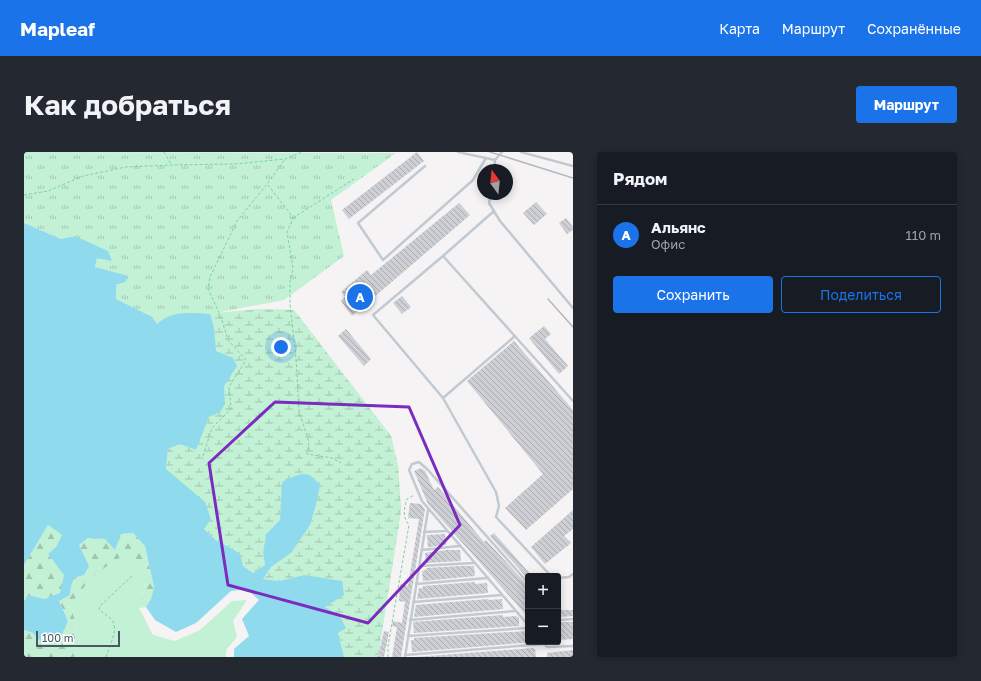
<!DOCTYPE html>
<html lang="ru">
<head>
<meta charset="utf-8">
<style>
  :root { --surface:#171b24; --page:#242831; --text:#f1f3f6; --muted:#9ea1a6; --line:#363941; --accent:#1a73e8 }
  body { margin:0; font-family:"Golos Text",sans-serif; background:var(--page); color:var(--text) }
  .controls { position:absolute; right:12px; bottom:12px; display:grid; overflow:hidden; border-radius:4px; box-shadow:0 2px 10px #0003 }
  .controls button { width:36px; height:36px; display:grid; place-items:center; padding:0; border:0; border-bottom:1px solid var(--line); background:var(--surface); color:var(--text); font:20px sans-serif }
  .compass { position:absolute; left:453px; top:12px; width:36px; height:36px; border-radius:50%; background:var(--surface); box-shadow:0 2px 10px #0003; rotate:345deg }
  .scale { position:absolute; left:12px; bottom:10px; width:84px; box-sizing:border-box; padding-left:4px; border:2px solid #4a5661; border-top:0; font-size:11px; line-height:14px; white-space:nowrap; color:#4a5661; -webkit-text-stroke:3px #fff; paint-order:stroke }
  .you { position:absolute; left:257px; top:195px; width:14px; height:14px; margin:-10px; border:3px solid #fff; border-radius:50%; background:#1a73e8; box-shadow:0 0 0 6px #1a73e833 }
  .badge { display:grid; place-items:center; width:26px; height:26px; border-radius:50%; background:var(--accent); color:#fff; font-size:13px; font-weight:700 }
  .pin { position:absolute; translate:-50% -50%; border:2px solid #fff; box-shadow:0 1px 4px #0006 }
  .list { margin:0; padding:0; list-style:none }
  h2 { display:flex; justify-content:space-between; align-items:center; height:52px; margin:0; padding:0 16px; font-size:17px }
  h2 small { font-size:13px; font-weight:400; color:var(--muted) }
  .list li { display:grid; grid-template-columns:26px 1fr auto; gap:12px; align-items:center; box-sizing:border-box; height:60px; padding:0 16px; border-top:1px solid var(--line) }
  .list b { display:block; font-size:15px; white-space:nowrap }
  .list p { margin:0; font-size:13px; white-space:nowrap; color:var(--muted) }
  .list em { font-size:13px; font-style:normal; color:var(--muted) }
  .actions { display:flex; gap:8px; padding:12px 16px }
  .actions a { flex:1; padding:9px 0; border:1px solid var(--accent); border-radius:4px; text-align:center; font-size:14px; color:var(--accent) }
  .actions .main { background:var(--accent); color:#fff }
  .map { position:relative; flex:none; width:549px; height:505px; overflow:hidden; border-radius:4px }
  header { display:flex; align-items:center; gap:24px; box-sizing:border-box; height:56px; padding:0 20px; background:var(--accent); color:#fff }
  header strong { font-size:19px }
  nav { display:flex; gap:22px; margin-inline-start:auto; font-size:14px }
  .intro { display:flex; align-items:center; justify-content:space-between; box-sizing:border-box; height:96px; padding:0 24px }
  h1 { margin:0; font-size:28px }
  .button { padding:10px 18px; border-radius:4px; background:var(--accent); color:#fff; font-size:14px; font-weight:700 }
  main { display:flex; gap:24px; padding:0 24px }
  aside { flex:1; background:var(--surface); border-radius:4px; box-shadow:0 2px 10px #0003 }
  .map>svg:first-child { display:block }
  .grass { fill:url(#grass-tufts) }
  .forest { fill:url(#forest-firs) }
  .wetland { fill:url(#wetland-marsh) }
  .green { fill:#c3f1d5 }
  .water { fill:#90daee }
  .building { fill:url(#building-back-hatch) }
  .lines { fill:none; stroke-linecap:round; stroke-linejoin:round }
  .path { stroke:#7ad0a6; stroke-width:1; stroke-dasharray:3 2; stroke-linecap:butt }
  .lane { stroke:#c1cad2; stroke-width:2.5 }
  .rail { stroke:#b5b8bd; stroke-width:1.5 }
  .marked { fill:none; stroke:#7b2cbf; stroke-width:3; stroke-linejoin:round }
</style>
</head>
<body>
<header>
<strong>Mapleaf</strong>
<nav><a>Карта</a><a>Маршрут</a><a>Сохранённые</a></nav>
</header>
<div class="intro"><h1>Как добраться</h1><a class="button">Маршрут</a></div>
<main>
<div class="map">
<svg width="549" height="505" viewBox="0 0 549 505">
  <defs>
    <pattern id="grass-tufts" width="24" height="20" patternUnits="userSpaceOnUse"><rect width="24" height="20" fill="#c3f1d5"/><path d="M3 7l-1-3M5 7V3M7 7l1-3M15 17l-1-3M17 17v-4M19 17l1-3" fill="none" stroke="#a0c6b0"/></pattern>
    <pattern id="forest-firs" width="22" height="20" patternUnits="userSpaceOnUse"><rect width="22" height="20" fill="#c3f1d5"/><path d="M5 1l3.5 6h-7zM16 11l3.5 6h-7z" fill="#a0c6b0"/></pattern>
    <pattern id="wetland-marsh" width="20" height="14" patternUnits="userSpaceOnUse"><rect width="20" height="14" fill="#c3f1d5"/><path d="M1 5h8M5 5V1M11 12h8M15 12V8" fill="none" stroke="#a0c6b0"/></pattern>
    <pattern id="building-back-hatch" width="6" height="6" patternUnits="userSpaceOnUse"><rect width="6" height="6" fill="#cdcfd5"/><path d="M-1 5l2 2M0 0l6 6M5-1l2 2" fill="none" stroke="#a8abb0"/></pattern>
  </defs>
  <rect width="100%" height="100%" fill="#f5f3f3"/>
  <path class="grass" d="M0 0 372 1 307 48 320 104 260 148 191 161 236 157 270 158 367 284 374 314 377 359 354 505H320L314 481 133 172 105 154 92 147V133L101 130 71 115 73 106 51 84 37 87 0 71Z"/>
  <path class="forest" d="M24 373 38 383 32 395 24 402 40 423 37 441 20 447 5 443 0 449V413Z
    M109 381 121 394 130 435 127 447 122 455 115 456 121 431 46 452 52 471 50 505H0V478L9 481 16 489 44 469 35 449 46 443 48 430 53 424 55 393 64 386 82 387 97 382Z"/>
  <path class="wetland" d="M236 157 270 158 367 284 374 314 377 359 354 505H320L314 481 322 476 300 455 318 429 280 423 255 429 239 427 247 415 267 401 286 373 292 353 296 333 258 330 256 368 242 382 239 401 241 413 229 421 219 414 207 396 193 389 180 377 142 317 144 297 156 292 172 298 185 264C208 256 197 253 200 235 201 229 209 220 213 214L209 206 192 199 190 175 186 162Z"/>
  <path class="green" d="M104 400 121 431 115 456 129 483 151 489 176 478 208 449 223 448 209 469 213 485 202 498V505H50L52 471 46 452 70 423Z"/>
  <path class="water" d="M0 71 37 87 51 84 84 99 88 109 73 106 71 115 104 124 101 130 92 133V147L128 165 133 172C148 158 167 161 186 162L190 175 192 199 209 206 213 214 200 234 201 252 196 260 185 265 172 298 156 292 144 297 142 317 181 350 187 367 180 377 193 389 207 396 216 402 219 414 229 421 241 413 239 401 242 382 256 368 258 330C276 322 282 316 296 333L292 353 286 373 267 401 247 415 239 427 255 429 280 423 318 429 320 443 301 455 315 463 322 476 314 481 320 505H210V497L225 484 218 467 235 448 223 437 207 439 172 471 152 480 131 468 122 455 127 447 130 435 121 394 109 381 97 382 91 398 81 387 64 386 55 393 65 414 60 423C47 425 48 431 46 443L35 449 44 469 38 482 27 492 16 489 9 481 0 478V449L5 443 20 447 36 441 40 423 24 402 32 395 38 383 24 373 0 413Z"/>
  <path class="building" d="M393 0 400 9 325 67 318 58Z
    M512 50 523 62 510 73 499 61Z
    M435 51 446 63 328 164 317 149 321 145 317 140 343 118 347 123Z
    M542 66 549 75V78L543 82 535 71Z
    M378 144 387 155 378 162 369 151Z
    M520 174 527 182 521 187 544 214 535 222 505 186Z
    M322 177 347 207 340 214 314 184Z
    M490 189 549 258V337L502 378 481 356 519 322 443 229Z
    M397 316 401 319 410 338 414 335 460 390 462 388 504 434V465L404 352 390 319Z
    M386 351 397 352 401 357 377 505H368L373 475 368 474 369 469 378 471 381 450 375 449 376 432 384 434 395 367 384 366Z
    M549 358V377L540 384 547 391 521 412 507 395Z
    M470 381 508 424H504V427L466 384Z
    M421 382 422 393 404 395 403 383Z
    M423 398H436L437 409 402 411 401 401Z
    M437 414H450L451 424 399 429 398 419 402 418V416Z
    M451 430V432L463 431 464 441 393 447 395 436H399V434Z
    M464 447 465 448 478 447 479 457 390 465 392 453Z
    M534 454 538 458H549V464L537 465 534 462Z
    M479 463V465L492 464 495 466V474L390 481 389 470Z
    M534 470H549V487L534 488Z
    M360 479 365 480 360 505H354Z
    M504 479V490H509L388 500 387 488H390V486Z
    M509 496V497H511L512 505H391Z
    M549 498V505H523V501Z"/>
  <g class="lines">
    <path class="path" d="M140 0 147 12
      M244 33 265 60 269 67 263 80 269 116 266 130V152L272 206 275 259 285 290 283 302 308 306 317 311
      M0 43 24 39 59 24 102 15 148 13 211 12 261 7 278 0
      M269 66 330 27
      M179 304 188 276 207 257 205 235 222 208 204 188 197 165 184 137 186 125 213 69 243 32 261 7
      M82 505C85 495 95 477 88 468 84 463 79 462 75 457L76 454 109 423
      M364 505V494L385 373C378 364 380 357 383 347L390 343"/>
    <path class="lane" d="M434 0 471 8 478 0
      M497 0 549 14
      M401 14 334 71 359 108 449 28 462 6
      M470 18 471 8
      M467 42 465 51 476 69 549 156
      M470 59 419 104 549 249
      M419 104 349 163 419 246 491 184
      M419 246 472 340 475 354 472 365 527 424
      M400 380 422 379
      M398 398 435 394
      M395 414 450 411
      M534 426 545 425 549 422
      M504 431 404 318 395 310 388 312 385 318 398 349 504 473
      M392 432 463 426
      M389 450 478 443
      M534 465 536 468 549 467
      M386 468 491 459
      M384 484 504 476
      M519 490 523 495 549 494
      M381 503 520 492
      M381 505 404 358"/>
    <path class="rail" d="M466 0 549 26
      M524 147 549 175"/>
  </g>
  <path class="marked" d="M251 250 385 255 436 373 344 471 204 433 185 311Z"/>
</svg>
<div class="controls">
<button>+</button>
<button>−</button>
</div>
<svg class="compass" viewBox="-18 -18 36 36"><path d="M0-13l5 13h-10z" fill="#e53935"/><path d="M0 13l5-13h-10z" fill="#9ea1a6"/></svg>
<div class="scale">100 m</div>
<div class="you"></div>
<div class="pin badge" style="left:336px;top:145px">A</div>
</div>
<aside>
<h2>Рядом<small></small></h2>
<ul class="list">
<li><span class="badge">A</span><div><b>Альянс</b><p>Офис</p></div><em>110 m</em></li>
</ul>
<div class="actions"><a class="main">Сохранить</a><a>Поделиться</a></div>
</aside>
</main>
</body>
</html>
